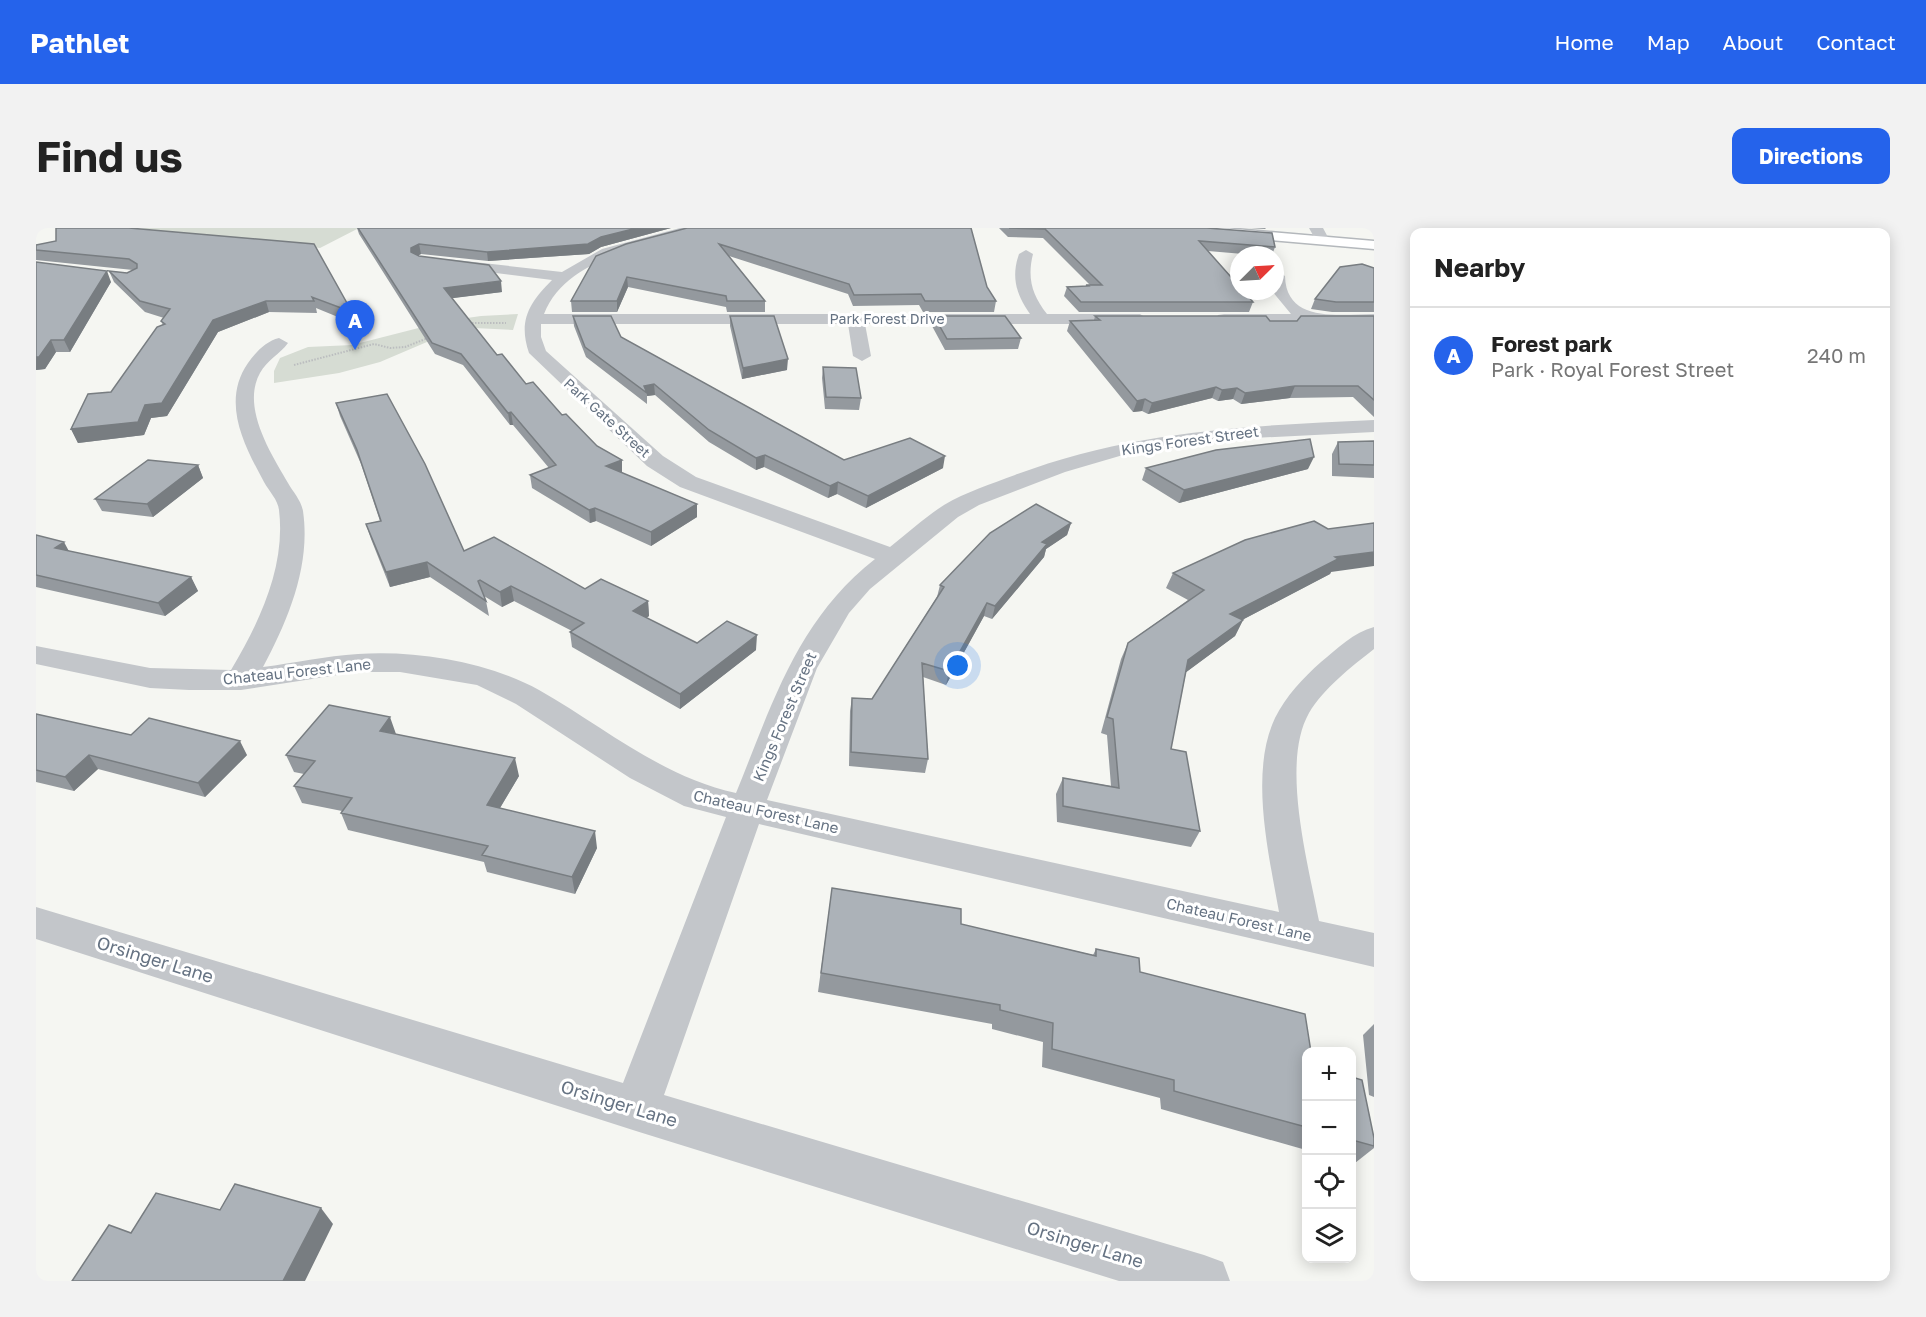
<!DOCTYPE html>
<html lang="en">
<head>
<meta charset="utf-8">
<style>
  :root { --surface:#fff; --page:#f2f2f2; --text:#222; --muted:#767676; --line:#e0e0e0; --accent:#2563eb }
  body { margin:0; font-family:"Golos Text",sans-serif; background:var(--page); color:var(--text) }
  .controls { position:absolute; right:18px; bottom:18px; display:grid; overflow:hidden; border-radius:12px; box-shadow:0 3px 15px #0003 }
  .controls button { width:54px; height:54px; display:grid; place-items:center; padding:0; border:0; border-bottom:2px solid var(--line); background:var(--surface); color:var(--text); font:30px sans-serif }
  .compass { position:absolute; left:1194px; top:18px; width:54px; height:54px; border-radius:50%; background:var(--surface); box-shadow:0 3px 15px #0003; rotate:66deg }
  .you { position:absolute; left:922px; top:438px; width:21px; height:21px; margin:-15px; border:4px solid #fff; border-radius:50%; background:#1a73e8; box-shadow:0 0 0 9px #1a73e833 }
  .badge { display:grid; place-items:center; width:39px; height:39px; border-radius:50%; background:var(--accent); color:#fff; font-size:20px; font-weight:700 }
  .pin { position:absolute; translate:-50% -50px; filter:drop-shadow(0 2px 3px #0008) }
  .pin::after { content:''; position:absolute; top:32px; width:21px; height:18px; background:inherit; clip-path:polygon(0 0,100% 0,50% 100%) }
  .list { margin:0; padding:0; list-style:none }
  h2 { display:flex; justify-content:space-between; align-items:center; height:78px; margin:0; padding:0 24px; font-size:26px }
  h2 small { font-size:20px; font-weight:400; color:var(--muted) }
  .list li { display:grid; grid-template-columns:39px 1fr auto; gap:18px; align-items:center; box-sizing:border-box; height:96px; padding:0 24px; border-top:2px solid var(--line) }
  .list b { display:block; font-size:22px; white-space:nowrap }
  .list p { margin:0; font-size:20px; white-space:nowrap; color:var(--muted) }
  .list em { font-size:20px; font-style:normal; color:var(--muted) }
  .icon { flex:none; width:33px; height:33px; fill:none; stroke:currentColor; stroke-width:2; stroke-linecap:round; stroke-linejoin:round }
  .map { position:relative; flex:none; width:1338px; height:1053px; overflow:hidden; border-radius:12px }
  header { display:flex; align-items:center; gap:36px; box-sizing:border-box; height:84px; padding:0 30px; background:var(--accent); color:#fff }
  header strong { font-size:28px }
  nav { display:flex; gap:33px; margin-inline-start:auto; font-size:21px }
  .intro { display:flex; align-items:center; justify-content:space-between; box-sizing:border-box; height:144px; padding:0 36px }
  h1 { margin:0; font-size:42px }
  .button { padding:15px 27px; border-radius:12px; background:var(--accent); color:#fff; font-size:21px; font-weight:700 }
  main { display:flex; gap:36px; padding:0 36px }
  aside { flex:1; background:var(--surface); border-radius:12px; box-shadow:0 3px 15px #0003 }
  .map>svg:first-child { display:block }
  .green { fill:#d6dcd3 }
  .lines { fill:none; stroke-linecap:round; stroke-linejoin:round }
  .major-casing { stroke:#b4b8bc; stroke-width:3 }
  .path { stroke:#bbbdbf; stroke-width:2; stroke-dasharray:1.5 1.5; stroke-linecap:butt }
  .minor { fill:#c3c6ca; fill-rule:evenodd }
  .major { fill:#fff; fill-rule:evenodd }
  .wall { fill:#94999e }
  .shaded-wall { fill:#787d81 }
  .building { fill:#acb2b8; stroke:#787d81; stroke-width:1.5 }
  .labels { text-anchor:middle; stroke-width:6; stroke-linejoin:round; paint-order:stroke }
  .far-street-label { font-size:14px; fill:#657282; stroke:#fff }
  .street-label { font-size:15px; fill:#657282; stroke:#fff }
  .near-street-label { font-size:18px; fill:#657282; stroke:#fff }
</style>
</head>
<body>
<header>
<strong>Pathlet</strong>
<nav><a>Home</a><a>Map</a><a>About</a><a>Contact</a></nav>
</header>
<div class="intro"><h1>Find us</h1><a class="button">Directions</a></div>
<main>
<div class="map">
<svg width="1338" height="1053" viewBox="0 0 1338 1053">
  <rect width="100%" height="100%" fill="#f5f6f2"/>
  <path class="green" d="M101 0H323L284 20Z
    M482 86 477 102 438 100 405 108 344 134 303 145 238 155V143L244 130 272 119 316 117 410 93 445 88Z"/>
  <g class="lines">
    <defs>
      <path id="major" d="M1132 0H1187L1338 13V21L1139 4Z"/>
    </defs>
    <use href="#major" class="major-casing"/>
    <path class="path" d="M433 95H470
      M258 137 338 116 354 120 369 119 392 110"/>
    <path class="minor" d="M644 0H663C654 9 636 11 624 14 581 25 526 40 508 86H994C980 66 975 49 983 26L990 22 997 26C991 50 996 67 1011 86H1104L1112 91 1104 96H829L835 128 826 133 817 128 812 96H505V109L510 123 627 228 660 249 854 319C872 305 889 289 908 277 930 264 955 256 979 247 1098 202 1213 198 1338 192V204L1197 211 1087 227 1029 244 943 277 922 289 834 361 813 385 781 440 731 572 1243 684C1233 627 1213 545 1239 490 1250 468 1267 450 1285 434 1301 421 1318 404 1338 399V421C1315 439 1288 460 1273 485 1244 536 1273 638 1283 693L1338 705V739L723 596 628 867 1168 1027 1187 1034 1194 1053H1083L600 903 0 711V679L587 855 690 589 648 578 594 550 480 476 441 457 364 444H321L205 462H153L114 460 0 436V418L114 440 195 442C223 395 250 339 243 282 242 272 233 263 228 254 208 217 185 174 212 135 219 125 230 113 243 110L252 115C244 126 231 132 224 145 205 179 235 226 252 255 257 264 265 272 267 283 275 338 252 392 227 439 258 435 290 428 322 426 380 422 452 434 503 462 568 499 626 549 700 565 736 477 761 392 839 331L644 259 611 238 493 125C482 93 493 75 516 52L411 39 404 35 411 31 526 44 566 21Z
      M1273 0H1287L1294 13 1292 16H1282Z
      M1241 43 1249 48C1250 96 1305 86 1338 86V96L1182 95 1180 91 1182 87 1188 86H1255L1236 63H1239Z"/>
    <use href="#major" class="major"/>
  </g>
  <path class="wall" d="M93 0 316 84 319 96 280 80 281 85 233 84 182 104 131 188 115 190 108 207 42 215 35 201 75 164 127 97 125 93 128 90 109 84 78 54 73 43 91 45 97 42 0 32V17Z
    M321 0H635L565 19 553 26 452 33 385 26 381 28 466 64 416 70 461 127 490 156 561 218 586 232V245L661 276V289L615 318 560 293 554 295 496 260 494 247 513 240 477 197H474L427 137 399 126 323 6Z
    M935 0 951 59 960 73 958 84H887L883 77 817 78 812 66 693 28 729 73V84H691L690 79 592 59 581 84H536L535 73 590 16Z
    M963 0H1171L1239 19 1236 27H1219L1172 23 1217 74 1213 84H1043L1028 68 1031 59 1050 58V57H1054L1007 10 972 9Z
    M1213 0H1230L1229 1Z
    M0 34 75 54 34 124H20L9 141 0 142Z
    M1338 40V84H1296L1275 81 1279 71Z
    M537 88 585 109 808 232 907 240 830 280 801 266 792 270 728 239 720 242 673 214 619 167 611 168V176L550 129 538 98Z
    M694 88 751 142 706 151 694 98Z
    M898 88 985 110 982 121 909 122 896 98Z
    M1059 88 1234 93H1261L1338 88V189L1317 169 1254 170 1205 176 1197 171 1182 173 1176 170 1112 186 1106 183 1097 184 1031 103 1034 93 1058 92Z
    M787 139 825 170 823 182 789 181 786 150Z
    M300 175 428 323 549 361 612 373 613 388 610 390 661 415 720 422 644 481 536 419 534 404 536 403 478 373 466 379 448 368 450 373 453 388 394 349 354 359 335 311 330 296 344 293 325 236 304 188Z
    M1338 213V250L1296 248V226L1302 214Z
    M162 237 167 250 117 289 66 283 59 271Z
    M1110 240 1272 241 1143 275 1106 252Z
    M1035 295 1031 307 1010 321 1008 329 956 391 948 388 910 457 887 449 892 531 889 545 813 538 814 483 816 470 836 471 901 369 904 357Z
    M0 307 33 323 155 349 162 363 129 388 0 359Z
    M1295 344 1294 346 1206 392H1207L1199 408 1150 444 1135 521 1164 603 1155 619 1021 594 1020 566 1027 550 1075 558 1071 507 1065 505 1085 431 1092 415 1152 372 1130 360 1137 345Z
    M0 486 95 507 211 527 169 569 62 541 38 563 0 554Z
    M360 506 483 548 464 580 561 620 539 666 451 644 448 634 312 602 305 585 306 583 266 575 258 558 268 546 258 544 250 527Z
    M796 660 925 696 1057 727 1060 721 1104 744 1270 824V922L1125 881 1124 870 1006 839 1007 814 956 801V796L782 764Z
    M1338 796V869L1333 867 1327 807Z
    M1316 849 1338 910V920L1319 935 1316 934Z"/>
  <path class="shaded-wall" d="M601 0H635L565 19 553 26 452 33 451 24 565 9Z
    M383 16 385 26 377 30 375 24V20Z
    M71 43 75 54 34 124 28 112Z
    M591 49 592 59 581 84V73Z
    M465 53 466 64 410 71 408 60Z
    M230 73 233 84 182 104 131 188 115 190 108 207 42 215 35 201 109 177 177 92Z
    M15 112 20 124 9 141 0 142V129Z
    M752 131 751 142 706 151 707 140Z
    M618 156 619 167 611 168V165L608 158Z
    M1259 158 1254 170 1205 176 1209 165Z
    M1180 159 1176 170 1112 186 1116 175Z
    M1201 160 1197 171 1182 173 1186 162Z
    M1109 171 1106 183 1097 184 1101 173Z
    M475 184 477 197H474L472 185Z
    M729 227 728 239 720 242V230Z
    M909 228 907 240 830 280 832 268Z
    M1278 229 1272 241 1143 275 1148 262Z
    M586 232V244L571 251 570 238Z
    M162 237 167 250 117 289 111 276Z
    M802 254 801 266 792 270 794 258Z
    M661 276V289L615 318V304Z
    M559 280 560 293 554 295 553 282Z
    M1035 295 1031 307 1010 321 1008 329 956 391 959 378 1006 314Z
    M28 314 35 327 19 320Z
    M1338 324V338L1295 344 1294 346 1187 402 1194 386 1299 329Z
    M391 334 394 349 354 359 350 344Z
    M155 349 162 363 129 388 122 375Z
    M475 358 478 373 466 379 464 364Z
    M612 373 613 388 598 399 597 383Z
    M951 375 948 388 910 457 913 443Z
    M1207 392 1199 408 1145 448 1152 432Z
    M721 407 720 422 644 481V466Z
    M354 489 360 506 344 503Z
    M204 513 211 527 169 569 162 555Z
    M53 527 62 541 38 563 29 549Z
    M479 530 483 548 455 595 451 577Z
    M559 603 561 620 539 666 536 649Z
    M285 980 297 996 269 1053H247Z"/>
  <path class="building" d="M20 0H93L278 16 316 84 276 69 278 73H230L177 92 126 175 109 177 102 194 35 201 52 166 75 164 121 99 129 96 125 93 134 81 104 73 73 43 91 45 101 40V36L93 31 0 22V17L20 13Z
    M322 0H601L565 9 552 16 451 24 383 16 375 20V24L383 28 453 37 465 53 408 60 461 127 466 126 490 156 497 154 526 187 530 186 561 218 586 232 570 238 661 276 615 304 559 280 553 282 494 247 520 237 475 184 472 185 425 126 396 115Z
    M651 0H935L951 59 960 73H889L885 66 818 67 813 56 683 16 729 73H691L690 68 591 49 581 73H535L560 28 590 16Z
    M973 0H1171L1236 5 1239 19 1163 13 1203 58V63H1208L1217 74H1045L1031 59 1052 58 1050 57H1066L1009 1Z
    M0 34 71 43 28 112H15L3 129H0Z
    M1326 36 1338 40V74H1300L1279 71 1304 39Z
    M537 88H575L585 109 808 232 874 210 909 228 832 268 802 254 794 258 729 227 720 230 673 202 618 156 608 158 611 165 549 119Z
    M694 88H738L752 131 707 140Z
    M898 88H969L985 110 911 111Z
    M1059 88H1230L1234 93H1261L1265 88H1338V172L1322 158H1259L1209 165 1201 160 1186 162 1180 159 1116 175 1109 171 1101 173 1034 93 1064 92Z
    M787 139 820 140 825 170 790 169Z
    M351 166 389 236 428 323 458 309 549 361 565 351 612 373 597 383 661 415 691 393 721 407 644 466 534 404 548 395 475 358 464 364 444 352 442 353 450 373 391 334 350 344 330 296 345 293 321 222 300 175Z
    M1274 211 1278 229 1148 262 1110 240 1180 222Z
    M1338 213V237L1303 236 1302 214Z
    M112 232 162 237 111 276 59 271Z
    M1000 276 1035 295 1006 314 1011 316 959 378 951 375 913 443 886 435 892 531 815 524 816 470 836 471 908 359 904 357 954 305Z
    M1278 293 1292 301 1338 295V324L1299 329 1302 331 1194 386 1207 392 1152 432 1135 521 1150 524 1164 603 1027 578V550L1083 560 1077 491 1071 489 1092 415 1168 362 1137 345 1209 312Z
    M0 307 28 314 19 320 155 349 122 375 0 347Z
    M293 477 354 489 344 503 479 530 451 577 559 603 536 649 446 627 452 618 305 585 316 570 258 558 279 533 250 527Z
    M0 486 95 507 113 490 204 513 162 555 53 527 29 549 0 542Z
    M796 660 925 681V696L1060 728V721L1103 730 1104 744 1269 786 1275 824H1270V899L1138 863V852L1016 821 1017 795 964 782V777L785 745Z
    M1316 849 1326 852 1338 910V918L1316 912Z
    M199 956 285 980 247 1053H36L73 997 95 1005 120 965 184 982Z"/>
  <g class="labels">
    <g class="far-street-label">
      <text x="851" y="96">Park Forest Drive</text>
      <text transform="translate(571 190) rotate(42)" y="5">Park Gate Street</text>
    </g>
    <g class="street-label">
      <text transform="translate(1154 213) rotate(-8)" y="5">Kings Forest Street</text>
      <text transform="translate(261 444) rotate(-6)" y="5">Chateau Forest Lane</text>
      <text transform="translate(749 489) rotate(-67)" y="5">Kings Forest Street</text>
      <text transform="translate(730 584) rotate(13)" y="5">Chateau Forest Lane</text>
      <text transform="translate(1203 692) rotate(13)" y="5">Chateau Forest Lane</text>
    </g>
    <g class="near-street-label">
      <text transform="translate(119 732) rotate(17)" y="6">Orsinger Lane</text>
      <text transform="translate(583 876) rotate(17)" y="6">Orsinger Lane</text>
      <text transform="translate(1049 1017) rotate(17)" y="6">Orsinger Lane</text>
    </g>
  </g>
</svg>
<div class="controls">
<button>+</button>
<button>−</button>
<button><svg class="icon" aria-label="locate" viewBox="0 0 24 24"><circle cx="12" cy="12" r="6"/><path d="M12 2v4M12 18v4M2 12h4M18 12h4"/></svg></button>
<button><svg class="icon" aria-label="layers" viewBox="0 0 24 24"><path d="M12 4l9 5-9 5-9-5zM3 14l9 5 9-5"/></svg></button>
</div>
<svg class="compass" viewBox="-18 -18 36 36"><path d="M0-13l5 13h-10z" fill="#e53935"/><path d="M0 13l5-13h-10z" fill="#767676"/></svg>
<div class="you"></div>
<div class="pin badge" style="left:319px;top:122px">A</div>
</div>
<aside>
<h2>Nearby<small></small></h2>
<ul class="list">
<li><span class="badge">A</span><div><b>Forest park</b><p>Park · Royal Forest Street</p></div><em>240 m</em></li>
</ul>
</aside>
</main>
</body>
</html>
